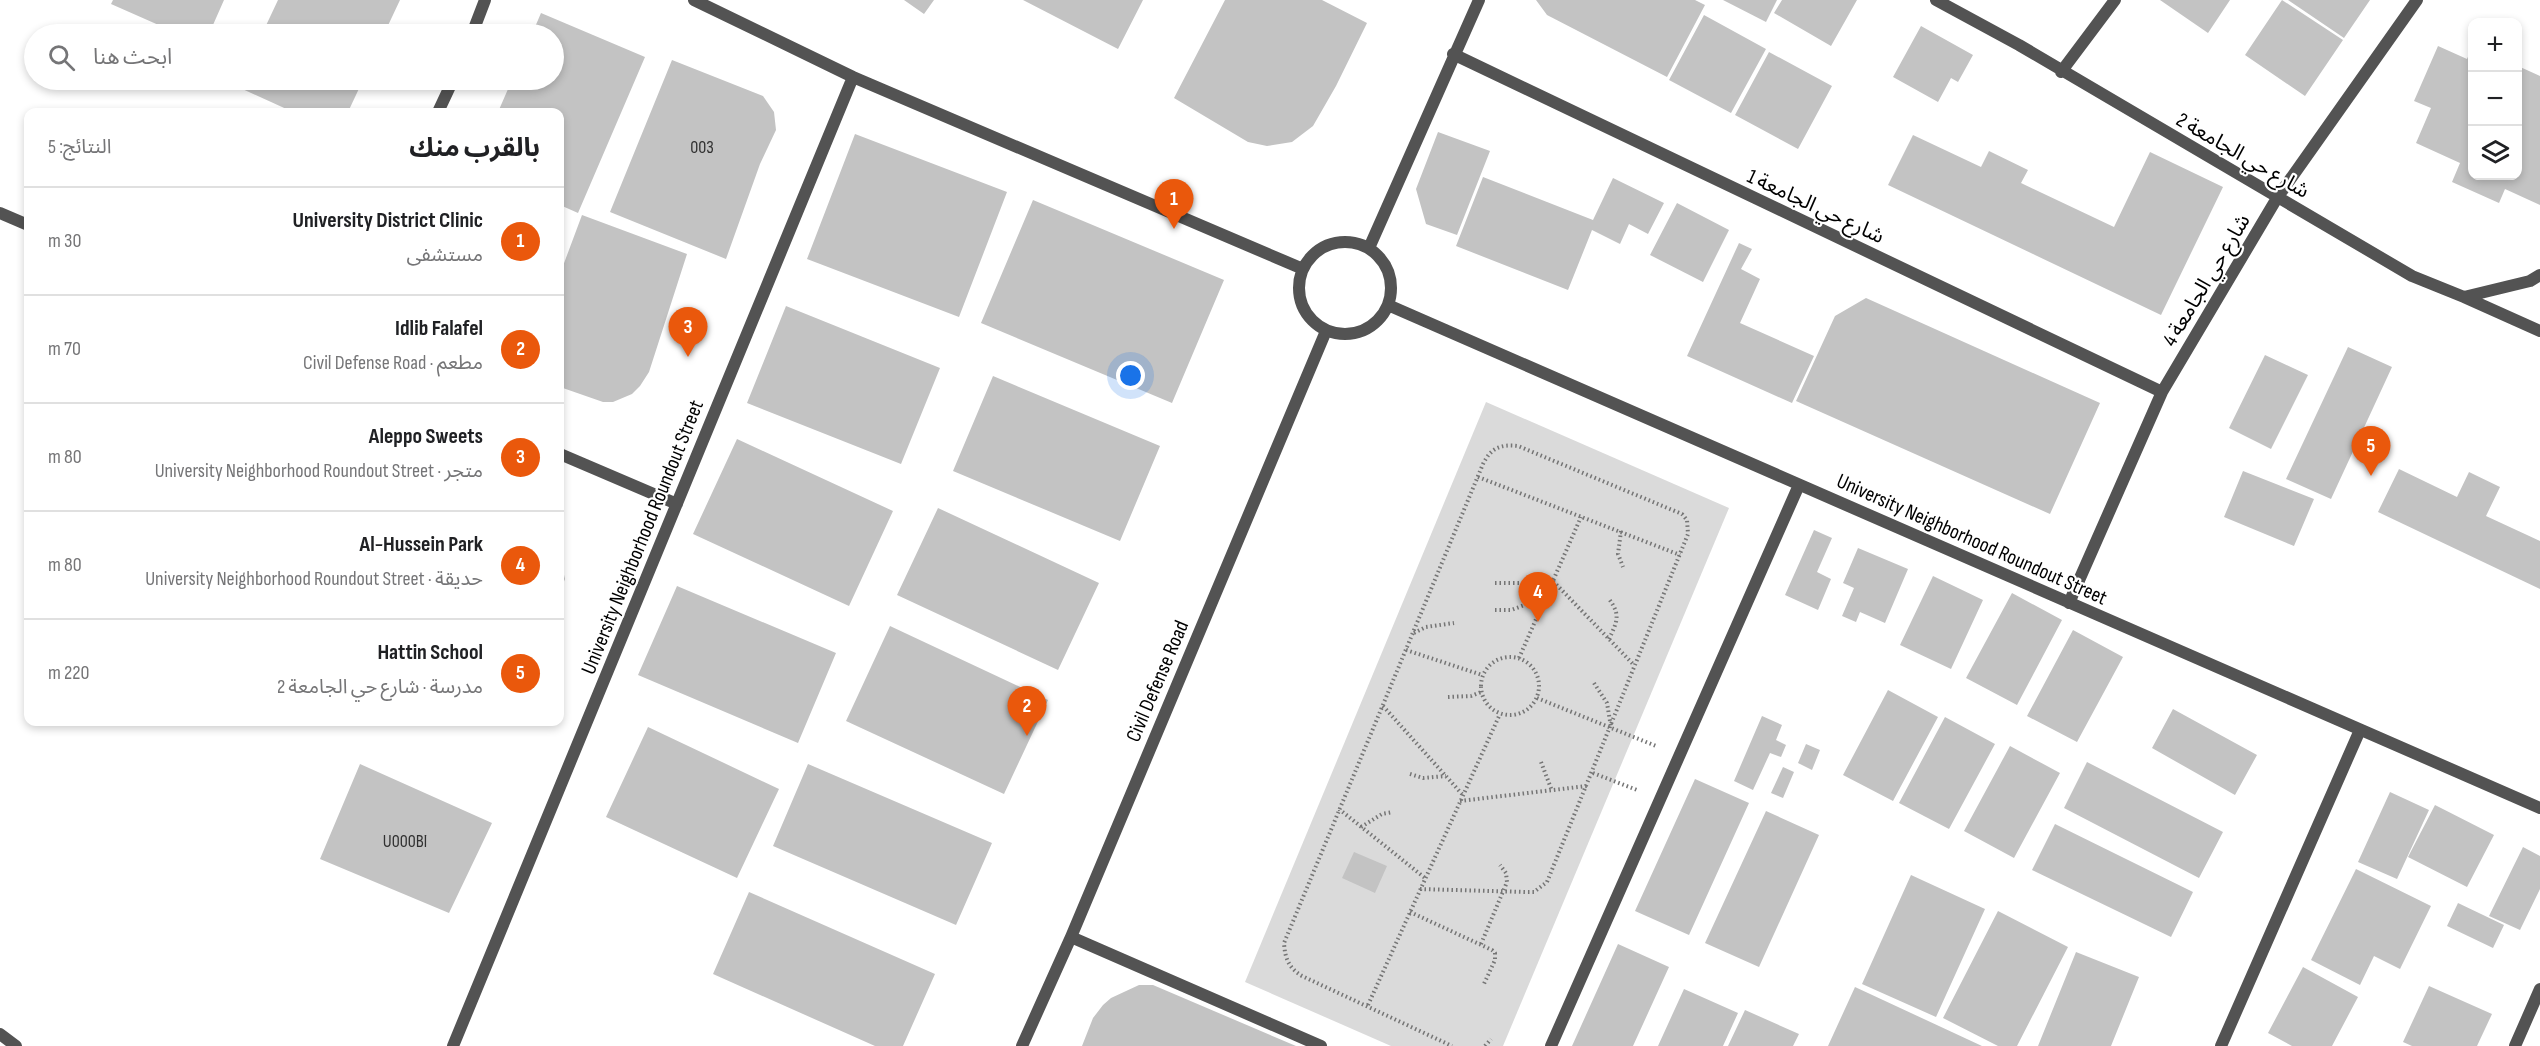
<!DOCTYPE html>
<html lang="ar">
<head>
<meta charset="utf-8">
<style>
  :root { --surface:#fff; --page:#f6f6f6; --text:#202124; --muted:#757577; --line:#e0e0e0; --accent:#ea580c }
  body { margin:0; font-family:"Sofia Sans Condensed","Noto Sans Arabic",sans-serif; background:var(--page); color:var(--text); direction:rtl }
  .controls { position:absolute; right:18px; top:18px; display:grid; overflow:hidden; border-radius:12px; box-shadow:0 3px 9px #0003 }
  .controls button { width:54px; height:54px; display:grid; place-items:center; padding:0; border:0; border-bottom:2px solid var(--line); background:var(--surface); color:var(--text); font:30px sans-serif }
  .you { position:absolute; left:1131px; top:376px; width:21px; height:21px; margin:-15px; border:4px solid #fff; border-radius:50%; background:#1a73e8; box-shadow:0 0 0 9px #1a73e833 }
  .badge { display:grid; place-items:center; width:39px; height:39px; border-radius:50%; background:var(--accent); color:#fff; font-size:20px; font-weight:700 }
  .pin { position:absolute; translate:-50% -50px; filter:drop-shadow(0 2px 3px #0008) }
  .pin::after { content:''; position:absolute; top:32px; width:21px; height:18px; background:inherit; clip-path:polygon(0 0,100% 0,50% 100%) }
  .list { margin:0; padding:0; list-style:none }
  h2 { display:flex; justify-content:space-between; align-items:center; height:78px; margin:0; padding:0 24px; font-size:26px }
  h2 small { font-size:20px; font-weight:400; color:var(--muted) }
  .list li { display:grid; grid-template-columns:39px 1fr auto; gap:18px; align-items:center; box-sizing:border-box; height:108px; padding:0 24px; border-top:2px solid var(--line) }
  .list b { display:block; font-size:22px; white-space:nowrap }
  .list p { margin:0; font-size:20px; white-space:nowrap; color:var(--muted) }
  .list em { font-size:20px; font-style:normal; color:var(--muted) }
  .icon { flex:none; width:33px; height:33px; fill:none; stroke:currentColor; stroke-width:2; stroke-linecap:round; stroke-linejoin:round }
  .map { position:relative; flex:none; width:2540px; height:1046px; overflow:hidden; direction:ltr }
  .search { position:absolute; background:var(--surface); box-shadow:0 3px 9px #0003; left:24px; top:24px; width:540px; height:66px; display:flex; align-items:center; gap:15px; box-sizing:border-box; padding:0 21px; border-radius:33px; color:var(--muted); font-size:22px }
  .panel { position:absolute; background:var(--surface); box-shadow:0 3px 9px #0003; left:24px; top:108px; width:540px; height:618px; border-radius:12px; direction:rtl }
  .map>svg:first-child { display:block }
  .green { fill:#dadada }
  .building { fill:#c3c3c3 }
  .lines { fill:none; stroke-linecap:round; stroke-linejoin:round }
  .path { stroke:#757575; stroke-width:4; stroke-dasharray:1.5 3; stroke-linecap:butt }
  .minor { stroke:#535353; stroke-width:12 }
  .labels { text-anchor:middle; stroke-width:4.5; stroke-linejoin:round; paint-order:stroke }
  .number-label { font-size:18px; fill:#313131 }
  .street-label { font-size:21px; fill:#000; stroke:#fff }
</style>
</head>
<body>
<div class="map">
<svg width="2540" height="1046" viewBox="0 0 2540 1046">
  <rect width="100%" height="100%" fill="#fff"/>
  <path class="green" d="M1486 402 1729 508 1503 1046H1391L1245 982Z"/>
  <path class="building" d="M113 0H224L209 34H179L111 4Z
    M278 0H400L384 34H262Z
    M904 0H934L924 14Z
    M1023 0H1143L1118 49Z
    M1225 0H1322L1367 23 1336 86 1313 126 1292 142 1267 146 1248 142 1174 98Z
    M1536 0H1695L1705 5 1667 77 1547 15Z
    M1723 0H1777L1766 22Z
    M1782 0H1857L1831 46 1774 13Z
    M2160 0H2230L2208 33Z
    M2282 0 2343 40 2305 96 2245 55Z
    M2288 0H2370L2344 38Z
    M541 13 645 57 578 213 560 205V112H498L512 80H554V34H532Z
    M1704 15 1766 49 1731 113 1669 80Z
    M1921 26 1973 55 1958 82 1951 78 1938 102 1893 77Z
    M2438 46 2467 59 2472 47V176H2518V66L2540 76V205L2505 189 2499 203 2452 182 2460 163 2416 143 2431 108 2414 101Z
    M1769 52 1832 86 1798 149 1735 115Z
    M672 60 763 96 774 112 776 130 760 164 726 259 610 212Z
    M242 80H363L348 112H293L238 87Z
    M1438 132 1490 151 1457 235 1426 224 1416 189Z
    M855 134 1007 192 959 317 807 259Z
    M1913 135 1981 167 1989 151 2028 170 2021 183 2114 227 2150 152 2223 187 2161 315 1888 185Z
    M1483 177 1593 220 1613 178 1664 203 1648 234 1629 224 1620 244 1592 230 1568 290 1456 246Z
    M1033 200 1224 280 1172 403 981 323Z
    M1677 203 1729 230 1703 282 1650 255Z
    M582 215 687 254 649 372 640 386 632 394 613 402H603L560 387V274Z
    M1739 243 1752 249 1741 269 1760 279 1740 323 1814 356 1792 403 1687 356Z
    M1866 298 2100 403 2050 514 1796 401 1835 316Z
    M786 306 940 368 901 464 747 403Z
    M2348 347 2392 367 2331 499 2286 479Z
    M2265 355 2308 375 2271 449 2229 428Z
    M993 376 1160 446 1120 541 953 471Z
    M737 439 893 511 849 606 693 534Z
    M2399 469 2457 497 2469 472 2500 487 2486 516 2540 541V589L2378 512Z
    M2243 471 2314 499 2294 546 2224 517Z
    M938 508 1099 583 1058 670 897 595Z
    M1814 530 1832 538 1817 572 1831 579 1818 610 1785 595Z
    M1858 548 1908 569 1885 623 1860 612 1856 622 1842 616 1854 588 1843 583Z
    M560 558 565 579 560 592Z
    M1933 576 1983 600 1951 669 1900 645Z
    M677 586 836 653 798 743 638 675Z
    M2012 593 2062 620 2017 705 1966 678Z
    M890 626 1048 700 1004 794 846 721Z
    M2073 630 2123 657 2077 742 2027 716Z
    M1888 690 1938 717 1893 801 1843 775Z
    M2173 709 2257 755 2235 795 2152 748Z
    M1762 716 1782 725 1776 740 1786 745 1781 757 1770 753 1753 790 1734 781Z
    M1945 717 1995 744 1949 829 1899 803Z
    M648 727 779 789 737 878 606 817Z
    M1806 744 1820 750 1812 770 1798 763Z
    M2010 746 2060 773 2014 858 1964 831Z
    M2087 762 2223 832 2199 878 2064 808Z
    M360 764 492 823 449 913 320 859Z
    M808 764 992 843 956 925 773 846Z
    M1783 767 1794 772 1783 798 1771 793Z
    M1695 779 1749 803 1689 935 1635 911Z
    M2390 792 2429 810 2397 879 2358 862Z
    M2435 805 2494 835 2467 887 2408 857Z
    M1766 811 1819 835 1759 967 1705 943Z
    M2055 824 2193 892 2171 937 2032 870Z
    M2523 847 2540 856V889L2520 930 2489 916Z
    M1354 852 1387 866 1375 893 1342 878Z
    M2356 869 2431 906 2400 969 2374 956 2360 985 2311 960Z
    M1911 875 1985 909 1936 1017 1862 984Z
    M749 892 935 974 903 1046H875L713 974Z
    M2458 903 2504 925 2493 948 2447 926Z
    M1998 911 2068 947 2017 1046H1998L1943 1018Z
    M1618 944 1669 967 1633 1046H1572Z
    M2076 952 2139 977 2111 1046H2038Z
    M2303 967 2358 997 2332 1046H2292L2268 1033Z
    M1139 985H1153L1296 1046H1082L1093 1018 1103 1005 1111 998Z
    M2429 986 2492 1014 2477 1046H2412L2403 1042Z
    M1855 987 1982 1046H1828Z
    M1684 989 1738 1013 1723 1046H1658Z
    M1745 1010 1799 1034 1793 1046H1728Z"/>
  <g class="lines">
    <path class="path" d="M1478 477 1680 555
      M1621 531 1618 554 1623 567
      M1495 583H1534L1553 581 1634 665
      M1495 610H1511L1544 598
      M1414 633 1426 627 1454 623
      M1609 639C1617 622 1621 615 1609 599
      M1406 650 1482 675
      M1481 686a29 29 0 1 1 58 0a29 29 0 1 1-58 0Z
      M1519 658 1581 517
      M1594 683 1607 703 1611 727
      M1448 697 1471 696 1481 692
      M1537 698 1656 746
      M1383 706 1462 794
      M1541 762 1552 791
      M1593 773 1637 790
      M1410 774 1423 778 1446 776
      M1460 801 1587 786
      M1339 809 1425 878
      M1361 827 1382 814 1393 812
      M1420 889 1525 892H1534L1547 882 1688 534 1687 520 1682 514 1518 446C1500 444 1491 448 1483 464L1284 943C1285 959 1289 968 1302 976L1452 1046
      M1410 912 1492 950 1495 953V960L1483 986
      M1481 944 1507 882 1506 873 1500 865
      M1368 1005 1500 714
      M1485 1046 1491 1039"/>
    <path class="minor" d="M694 0 853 77 1303 269
      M1936 0 2019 45 2412 276 2464 297 2530 281 2540 275
      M472 34 485 0
      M1453 54 2162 392
      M2061 72 2115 0
      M438 112 453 80
      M0 213 28 225
      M1299 288a46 46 0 1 1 92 0a46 46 0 1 1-92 0Z
      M1369 248 1479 0
      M2464 297 2540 331
      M1388 305 2540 808
      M560 454 677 504
      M2069 603 2162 392 2277 198 2417 0
      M1071 937 1321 1046
      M0 1034 16 1046
      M453 1046 853 77
      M1022 1046 1071 937 1326 331
      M1551 1046 1799 485
      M2221 1046 2360 730
      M2515 1046 2540 989"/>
  </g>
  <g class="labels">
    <g class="number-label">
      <text x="702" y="153">003</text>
      <text x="405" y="847">U000Bl</text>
    </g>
    <g class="street-label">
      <text transform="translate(2243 155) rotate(30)" y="7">شارع حي الجامعة 2</text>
      <text transform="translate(1816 206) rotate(25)" y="7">شارع حي الجامعة 1</text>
      <text transform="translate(2206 280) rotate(-59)" y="7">شارع حي الجامعة 4</text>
      <text transform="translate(642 537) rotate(-68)" y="7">University Neighborhood Roundout Street</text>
      <text transform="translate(1972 539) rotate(24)" y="7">University Neighborhood Roundout Street</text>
      <text transform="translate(1157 681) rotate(-67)" y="7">Civil Defense Road</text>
    </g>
  </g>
</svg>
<div class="controls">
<button>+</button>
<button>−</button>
<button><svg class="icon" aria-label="layers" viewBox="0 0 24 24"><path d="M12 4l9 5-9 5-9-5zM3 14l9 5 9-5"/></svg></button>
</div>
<div class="you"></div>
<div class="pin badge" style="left:1174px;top:229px">1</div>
<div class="pin badge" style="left:1027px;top:736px">2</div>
<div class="pin badge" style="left:688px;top:357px">3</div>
<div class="pin badge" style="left:1538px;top:622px">4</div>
<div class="pin badge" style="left:2371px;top:476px">5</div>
<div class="search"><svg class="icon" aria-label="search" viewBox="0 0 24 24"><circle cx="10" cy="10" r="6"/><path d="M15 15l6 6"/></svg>ابحث هنا</div>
<section class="panel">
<h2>بالقرب منك<small>النتائج: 5</small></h2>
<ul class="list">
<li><span class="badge">1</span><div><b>University District Clinic</b><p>مستشفى</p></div><em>30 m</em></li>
<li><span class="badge">2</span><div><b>Idlib Falafel</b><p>مطعم · Civil Defense Road</p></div><em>70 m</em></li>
<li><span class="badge">3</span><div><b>Aleppo Sweets</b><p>متجر · University Neighborhood Roundout Street</p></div><em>80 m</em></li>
<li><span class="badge">4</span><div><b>Al-Hussein Park</b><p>حديقة · University Neighborhood Roundout Street</p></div><em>80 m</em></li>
<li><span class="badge">5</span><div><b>Hattin School</b><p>مدرسة · شارع حي الجامعة 2</p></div><em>220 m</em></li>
</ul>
</section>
</div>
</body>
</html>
